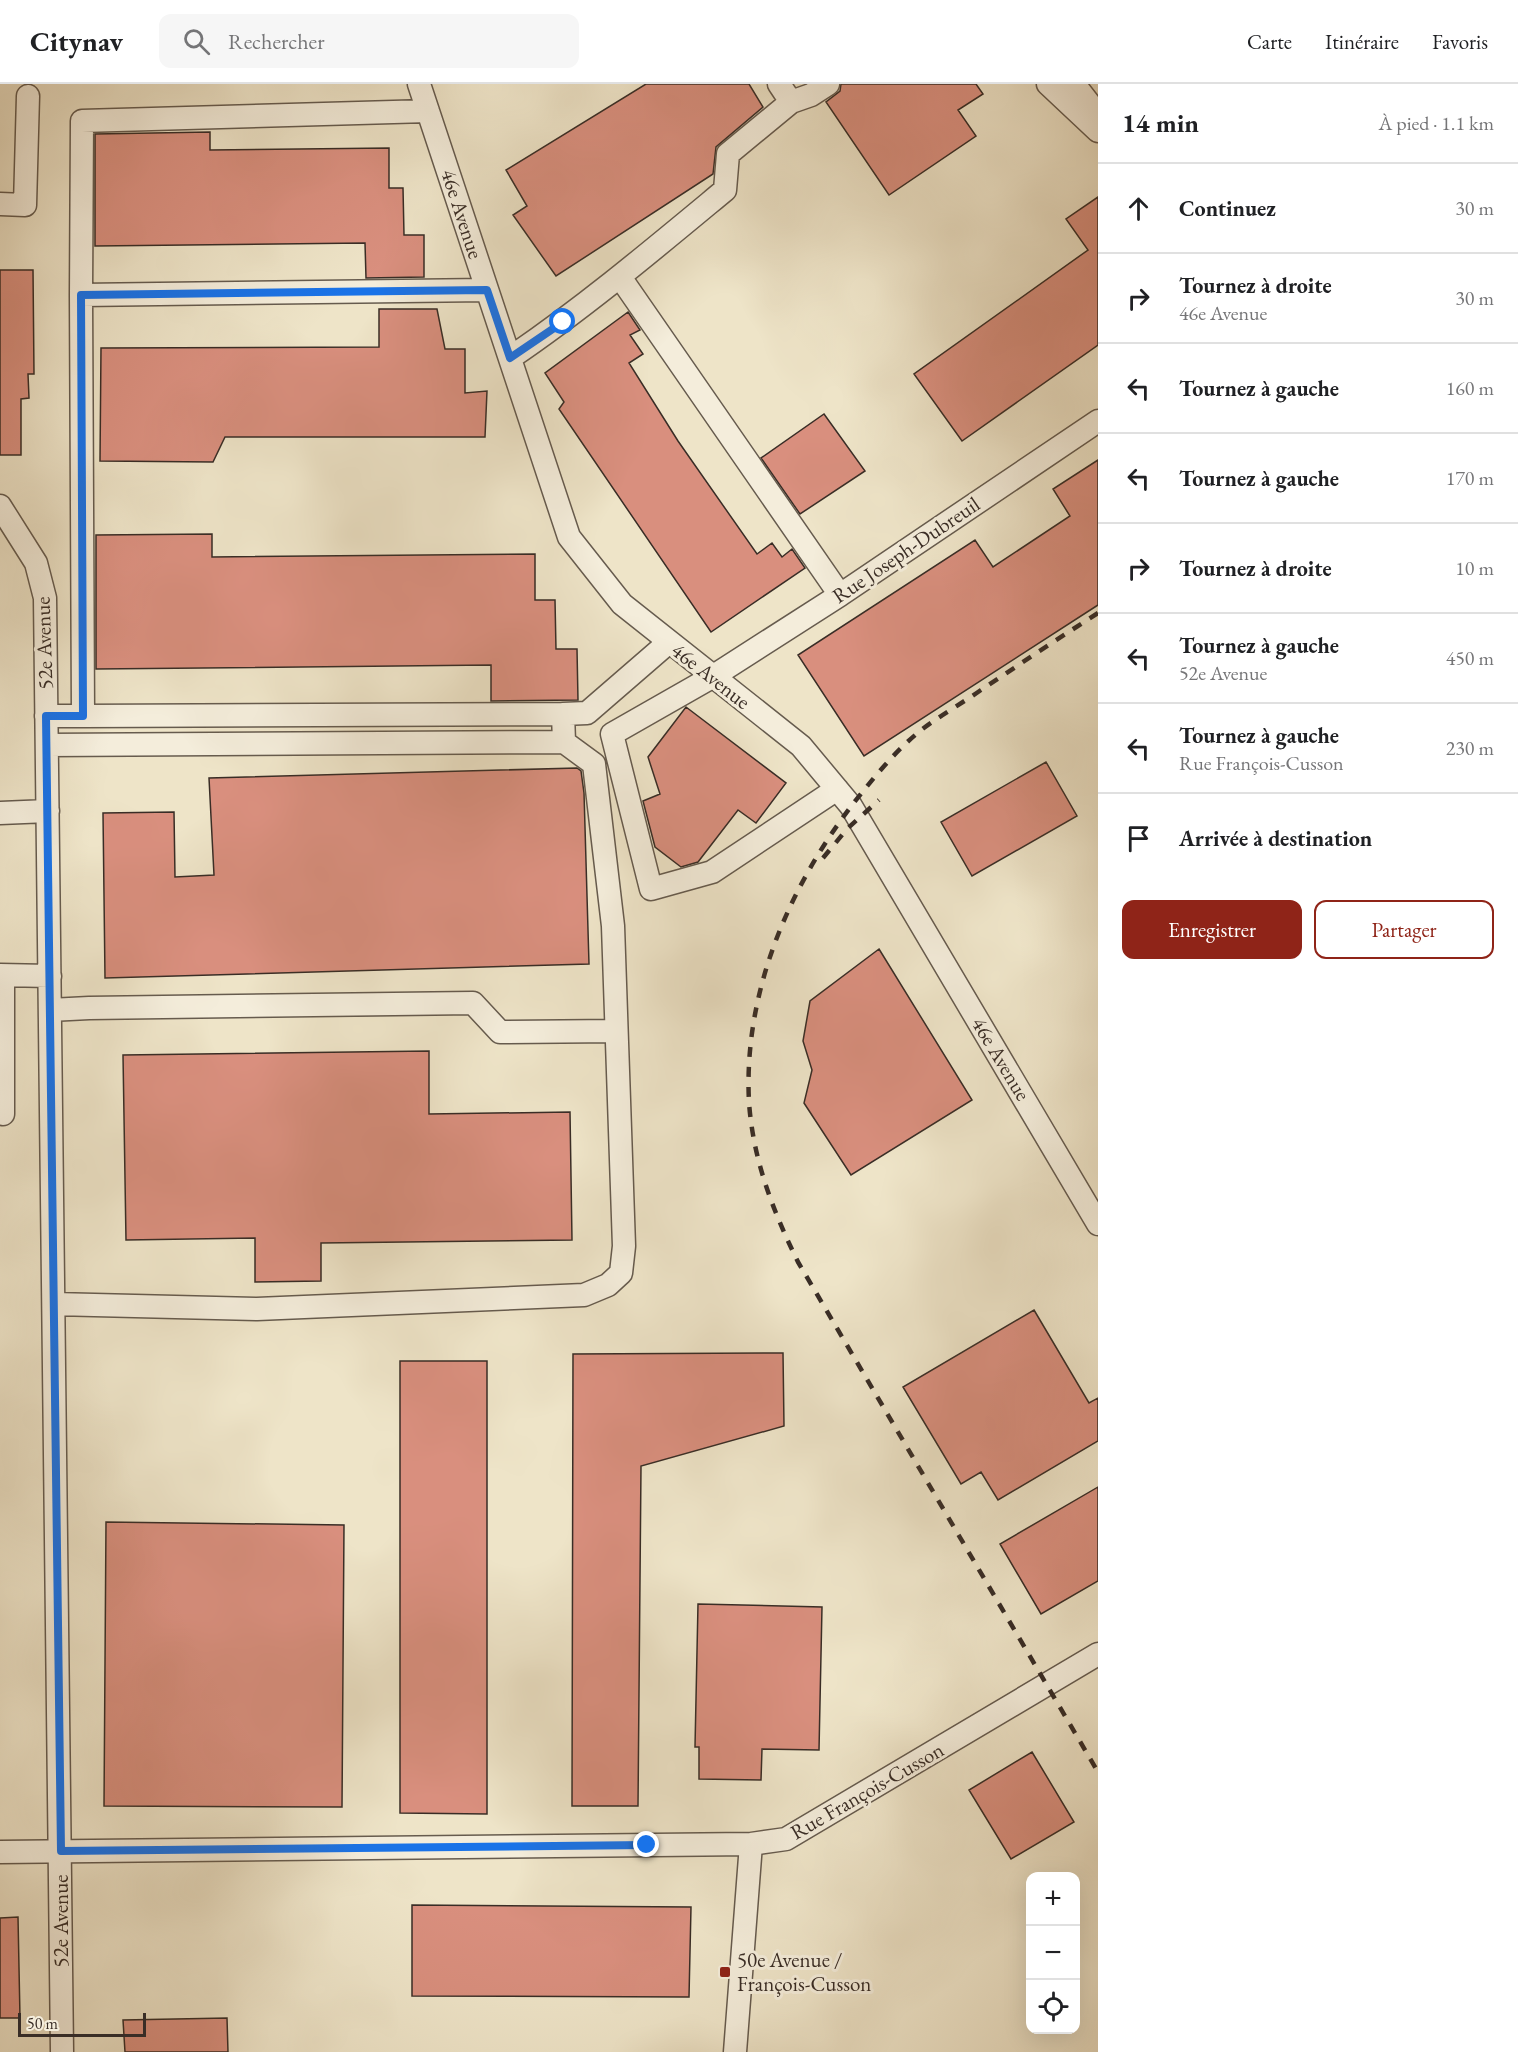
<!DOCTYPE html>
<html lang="fr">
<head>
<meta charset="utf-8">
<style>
  :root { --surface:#fff; --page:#f6f6f6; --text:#202124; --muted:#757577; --line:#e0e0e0; --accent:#8f2418 }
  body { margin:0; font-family:"EB Garamond",serif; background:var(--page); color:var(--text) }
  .controls { position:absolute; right:18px; bottom:18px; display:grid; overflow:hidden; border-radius:12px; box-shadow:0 6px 24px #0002 }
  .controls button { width:54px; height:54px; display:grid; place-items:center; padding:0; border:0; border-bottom:2px solid var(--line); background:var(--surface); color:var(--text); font:30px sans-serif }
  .scale { position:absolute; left:18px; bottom:15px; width:128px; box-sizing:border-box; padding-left:6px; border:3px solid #392d26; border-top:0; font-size:16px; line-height:21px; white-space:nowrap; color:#392d26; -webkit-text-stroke:4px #f4eddb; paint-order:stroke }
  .stop { position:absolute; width:18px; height:18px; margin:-14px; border:4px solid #1a73e8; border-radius:50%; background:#fff }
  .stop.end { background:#1a73e8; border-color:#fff; box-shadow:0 2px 6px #0008 }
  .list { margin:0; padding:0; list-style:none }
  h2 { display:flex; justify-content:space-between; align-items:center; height:78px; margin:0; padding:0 24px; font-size:26px }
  h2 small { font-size:20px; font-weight:400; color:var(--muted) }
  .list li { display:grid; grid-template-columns:39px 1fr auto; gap:18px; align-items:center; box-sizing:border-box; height:90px; padding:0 24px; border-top:2px solid var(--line) }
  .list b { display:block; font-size:22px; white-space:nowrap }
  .list p { margin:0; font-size:20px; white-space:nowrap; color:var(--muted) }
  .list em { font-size:20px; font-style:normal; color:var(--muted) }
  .actions { display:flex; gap:12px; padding:18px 24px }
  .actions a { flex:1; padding:14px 0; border:2px solid var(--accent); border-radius:12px; text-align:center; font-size:21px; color:var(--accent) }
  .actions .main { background:var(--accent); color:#fff }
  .icon { flex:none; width:33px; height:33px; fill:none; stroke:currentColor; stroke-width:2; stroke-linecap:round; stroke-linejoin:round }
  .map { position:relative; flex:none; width:1098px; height:1968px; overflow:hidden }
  header { display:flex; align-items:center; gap:36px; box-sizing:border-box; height:84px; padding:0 30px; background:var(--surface); border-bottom:2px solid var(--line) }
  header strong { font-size:28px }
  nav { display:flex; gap:33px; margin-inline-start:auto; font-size:21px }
  .search { width:420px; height:54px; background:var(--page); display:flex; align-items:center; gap:15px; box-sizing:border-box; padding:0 21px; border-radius:12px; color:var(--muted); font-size:22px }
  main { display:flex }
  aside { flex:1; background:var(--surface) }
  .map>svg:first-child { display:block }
  .building { fill:#d98f7e; stroke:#392d26; stroke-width:1.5 }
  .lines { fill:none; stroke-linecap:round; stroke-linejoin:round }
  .minor-casing { stroke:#665b4e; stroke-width:25 }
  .minor { stroke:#f4eddb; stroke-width:22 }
  .rail { stroke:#392d26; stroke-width:4.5; stroke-dasharray:10 10; stroke-linecap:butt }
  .route { stroke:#1a73e8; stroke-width:8 }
  .poi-dot { fill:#8f2418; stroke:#f4eddb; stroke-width:2 }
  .labels { text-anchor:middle; stroke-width:6; stroke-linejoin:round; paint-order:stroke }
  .street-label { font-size:21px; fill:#392d26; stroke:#f4eddb }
  .poi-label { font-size:21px; fill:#392d26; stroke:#f4eddb; text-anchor:start }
</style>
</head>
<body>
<header>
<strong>Citynav</strong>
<div class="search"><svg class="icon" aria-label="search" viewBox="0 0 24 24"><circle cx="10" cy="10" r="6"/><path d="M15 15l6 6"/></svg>Rechercher</div>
<nav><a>Carte</a><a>Itinéraire</a><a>Favoris</a></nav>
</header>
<main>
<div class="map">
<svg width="1098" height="1968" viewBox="0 0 1098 1968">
  <rect width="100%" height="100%" fill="#eee4c8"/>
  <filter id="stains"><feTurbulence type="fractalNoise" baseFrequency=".00333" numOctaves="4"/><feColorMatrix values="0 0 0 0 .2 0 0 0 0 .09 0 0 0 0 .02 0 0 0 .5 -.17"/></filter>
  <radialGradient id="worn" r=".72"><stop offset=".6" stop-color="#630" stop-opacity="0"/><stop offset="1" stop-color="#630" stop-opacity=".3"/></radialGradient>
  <path class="building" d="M646 0H749L763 23 716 63 713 90 556 192 513 131 527 122 506 86Z
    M841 0H976L983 10 958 26 976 52 889 111 826 18 840 7Z
    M210 48V66L389 64V104H403L404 151H424V193L366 194 365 159 95 162V50Z
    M1098 113V261L962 357 914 290 1088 166 1066 135Z
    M0 186H33L34 290H28L29 314 21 315V371H0Z
    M379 225H437L445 265H465V309L487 307 485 353H225L213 378 100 377 101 264 379 263Z
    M628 228 640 246 630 251 643 270 629 279 678 357 757 470 772 459 782 473 792 465 805 484 711 548 559 325 564 318 545 289Z
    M824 330 865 387 800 430 761 374Z
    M1098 376V521L864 672 798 571 975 456 993 483 1070 432 1053 405Z
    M212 450V473L535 470V516H555L556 565H577L578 616 491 617V581L96 585V451Z
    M686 623 786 699 756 739 738 726 698 778 681 783 655 763 643 717 660 710 648 673Z
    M1046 678 1077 732 972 792 941 738Z
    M577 684 581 687 584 709 589 880 105 894 103 729 174 728 175 793 214 791 209 694Z
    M879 865 972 1016 851 1091 804 1019 812 986 803 957 810 917Z
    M429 967V1030L570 1028 572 1156 321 1159V1197L255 1198V1154L126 1156 123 971Z
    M1034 1226 1089 1319 1098 1314V1357L998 1416 981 1388 961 1400 903 1303Z
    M783 1269 784 1342 641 1382 638 1722H572L573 1270Z
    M400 1277H487V1730L400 1729Z
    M1098 1403V1497L1041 1530 1000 1460Z
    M106 1438 344 1441 342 1723 104 1722Z
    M698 1520 822 1523 819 1666 762 1665 761 1696 699 1695V1663H695Z
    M1032 1668 1074 1738 1011 1775 969 1706Z
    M412 1821 691 1823 689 1913 412 1912Z
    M18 1833 20 1934H0V1834Z
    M227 1934 228 1968H125L123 1936Z"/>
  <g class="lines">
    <defs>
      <path id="minor" d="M419 0 569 453 622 520 801 662 851 722 1098 1140
        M1048 0 1098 47
        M1074 0 1098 31
        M791 18 811 11 828 0
        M0 120 25 121 28 12
        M620 193 840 511
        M81 211 82 37 428 27
        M510 274C585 223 655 164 725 106L728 70 791 18 779 0
        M0 422 36 479 45 514 62 1968
        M563 630 587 629 669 558
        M46 632H83L81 211 487 206
        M47 661 564 658 563 630 83 632
        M837 705 712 788 651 805 612 650 712 593 840 511 1098 337
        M0 729 48 727
        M0 891 50 892
        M50 926 89 924 473 919 500 948 616 947
        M3 1030V892
        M54 1220 257 1225 584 1211 608 1201 621 1189 624 1162 613 842 594 680 564 658
        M0 1768 751 1760 786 1755 1098 1570
        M735 1968 751 1760"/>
    </defs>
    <use href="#minor" class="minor-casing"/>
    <use href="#minor" class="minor"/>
    <path class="rail" d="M1098 529C1059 554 1020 580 981 606 961 620 939 632 920 647 899 664 881 685 864 706 793 793 743 904 749 1018 753 1076 773 1127 798 1178L1098 1688
      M823 774 847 745 879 716"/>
  </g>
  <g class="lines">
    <path class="route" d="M563 238 510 274 487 206 81 211 83 632H46L61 1767 647 1761"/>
  </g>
  <rect class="poi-dot" x="719" y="1882" width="12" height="12" rx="3"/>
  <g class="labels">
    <g class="street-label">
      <text transform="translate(462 130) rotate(72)" y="7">46e Avenue</text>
      <text transform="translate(906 466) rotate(-34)" y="7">Rue Joseph-Dubreuil</text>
      <text transform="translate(44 559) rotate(-92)" y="7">52e Avenue</text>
      <text transform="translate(711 592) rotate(38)" y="7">46e Avenue</text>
      <text transform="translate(1001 975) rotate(59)" y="7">46e Avenue</text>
      <text transform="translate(867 1707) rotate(-30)" y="7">Rue François-Cusson</text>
      <text transform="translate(61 1837) rotate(-90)" y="7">52e Avenue</text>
    </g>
    <g class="poi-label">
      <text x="737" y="1883">50e Avenue /<tspan x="737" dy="24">François-Cusson</tspan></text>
    </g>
  </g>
  <rect width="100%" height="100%" filter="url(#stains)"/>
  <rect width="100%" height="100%" fill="url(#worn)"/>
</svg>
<div class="controls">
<button>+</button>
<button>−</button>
<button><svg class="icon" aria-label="locate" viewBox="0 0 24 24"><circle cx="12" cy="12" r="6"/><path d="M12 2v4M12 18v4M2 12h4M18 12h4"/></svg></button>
</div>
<div class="scale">50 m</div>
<div class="stop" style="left:563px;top:238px"></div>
<div class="stop end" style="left:647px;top:1761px"></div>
</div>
<aside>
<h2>14 min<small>À pied · 1.1 km</small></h2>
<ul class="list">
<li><svg class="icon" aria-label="ahead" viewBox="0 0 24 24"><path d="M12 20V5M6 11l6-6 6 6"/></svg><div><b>Continuez</b></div><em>30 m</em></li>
<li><svg class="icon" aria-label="right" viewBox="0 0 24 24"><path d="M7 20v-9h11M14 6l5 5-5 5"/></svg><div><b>Tournez à droite</b><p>46e Avenue</p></div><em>30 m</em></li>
<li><svg class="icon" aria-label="left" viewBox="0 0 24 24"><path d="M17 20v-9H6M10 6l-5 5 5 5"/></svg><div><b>Tournez à gauche</b></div><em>160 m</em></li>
<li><svg class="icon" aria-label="left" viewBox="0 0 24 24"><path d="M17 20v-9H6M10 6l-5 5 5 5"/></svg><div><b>Tournez à gauche</b></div><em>170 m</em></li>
<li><svg class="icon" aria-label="right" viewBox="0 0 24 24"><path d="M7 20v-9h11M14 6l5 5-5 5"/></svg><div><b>Tournez à droite</b></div><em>10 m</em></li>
<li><svg class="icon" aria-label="left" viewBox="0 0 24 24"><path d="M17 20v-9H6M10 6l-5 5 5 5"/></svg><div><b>Tournez à gauche</b><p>52e Avenue</p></div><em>450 m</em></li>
<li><svg class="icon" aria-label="left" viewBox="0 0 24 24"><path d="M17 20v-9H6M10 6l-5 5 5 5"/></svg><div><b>Tournez à gauche</b><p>Rue François-Cusson</p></div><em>230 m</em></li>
<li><svg class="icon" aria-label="arrive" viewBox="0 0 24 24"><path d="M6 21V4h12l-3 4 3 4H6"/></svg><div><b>Arrivée à destination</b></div></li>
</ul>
<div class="actions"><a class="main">Enregistrer</a><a>Partager</a></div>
</aside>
</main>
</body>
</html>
